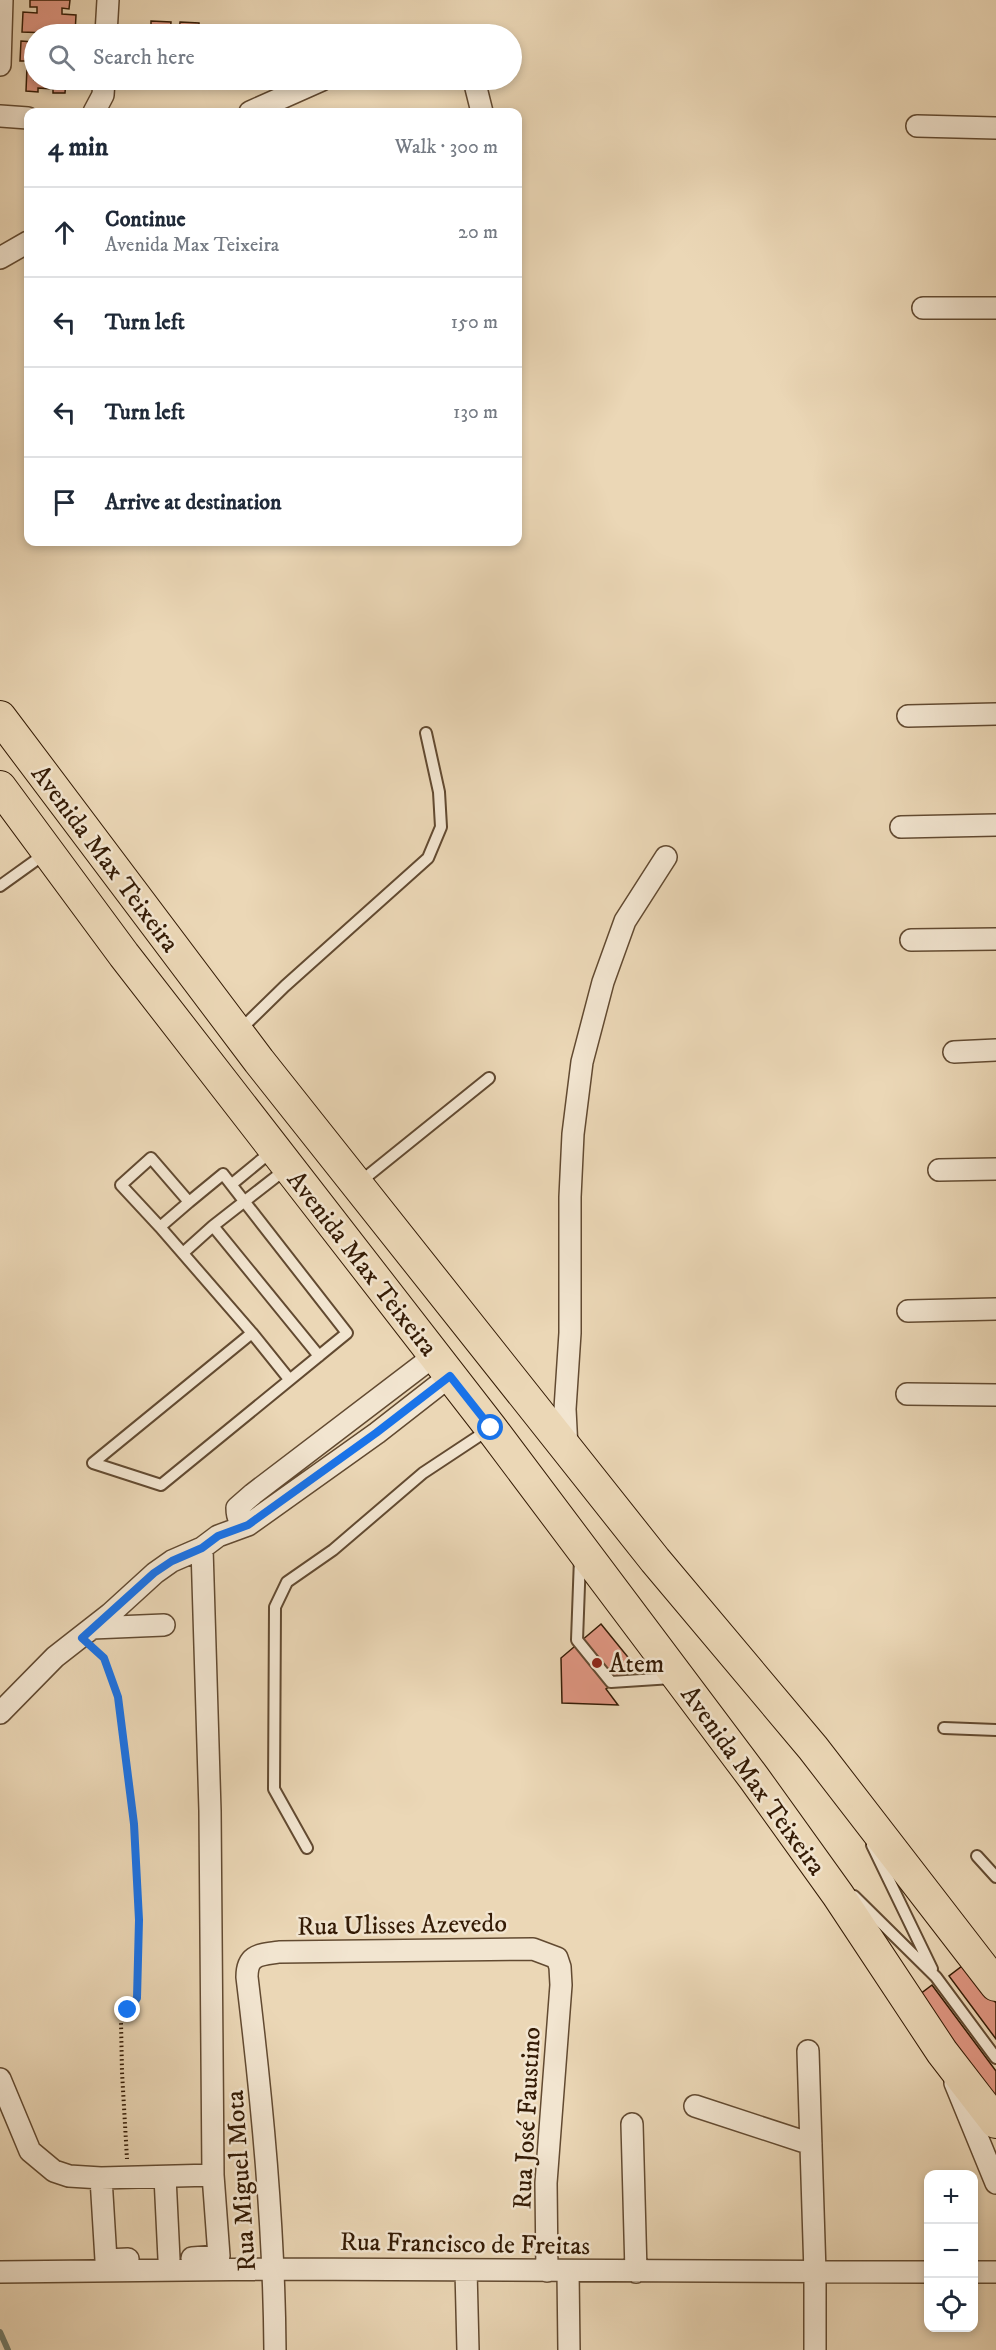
<!DOCTYPE html>
<html lang="en">
<head>
<meta charset="utf-8">
<style>
  :root { --surface:#fff; --page:#f2f2f3; --text:#1f2937; --muted:#747a83; --line:#e0e1e3 }
  body { margin:0; font-family:"IM FELL DW Pica",serif; background:var(--page); color:var(--text) }
  .controls { position:absolute; right:18px; bottom:18px; display:grid; overflow:hidden; border-radius:12px; box-shadow:0 3px 9px #0003 }
  .controls button { width:54px; height:54px; display:grid; place-items:center; padding:0; border:0; border-bottom:2px solid var(--line); background:var(--surface); color:var(--text); font:30px sans-serif }
  .stop { position:absolute; width:18px; height:18px; margin:-14px; border:4px solid #1a73e8; border-radius:50%; background:#fff }
  .stop.end { background:#1a73e8; border-color:#fff; box-shadow:0 2px 6px #0008 }
  .list { margin:0; padding:0; list-style:none }
  h2 { display:flex; justify-content:space-between; align-items:center; height:78px; margin:0; padding:0 24px; font-size:26px }
  h2 small { font-size:20px; font-weight:400; color:var(--muted) }
  .list li { display:grid; grid-template-columns:39px 1fr auto; gap:18px; align-items:center; box-sizing:border-box; height:90px; padding:0 24px; border-top:2px solid var(--line) }
  .list b { display:block; font-size:22px; white-space:nowrap }
  .list p { margin:0; font-size:20px; white-space:nowrap; color:var(--muted) }
  .list em { font-size:20px; font-style:normal; color:var(--muted) }
  .icon { flex:none; width:33px; height:33px; fill:none; stroke:currentColor; stroke-width:2; stroke-linecap:round; stroke-linejoin:round }
  .map { position:relative; flex:none; width:996px; height:2350px; overflow:hidden }
  .search { position:absolute; background:var(--surface); box-shadow:0 3px 9px #0003; left:24px; top:24px; width:498px; height:66px; display:flex; align-items:center; gap:15px; box-sizing:border-box; padding:0 21px; border-radius:33px; color:var(--muted); font-size:22px }
  .panel { position:absolute; background:var(--surface); box-shadow:0 3px 9px #0003; left:24px; top:108px; width:498px; height:438px; border-radius:12px }
  .map>svg:first-child { display:block }
  .lines { fill:none; stroke-linecap:round; stroke-linejoin:round }
  .stream { stroke:#717a69; stroke-width:6 }
  .building { fill:#e19783; stroke:#341b05; stroke-width:1.5 }
  .lane-casing { stroke:#624a31; stroke-width:14 }
  .street-casing { stroke:#624a31; stroke-width:24 }
  .primary-casing { stroke:#341b05; stroke-width:34 }
  .path { stroke:#341b05; stroke-width:4; stroke-dasharray:1.5 3; stroke-linecap:butt }
  .lane { stroke:#f2e5d0; stroke-width:10 }
  .street { stroke:#f2e5d0; stroke-width:21 }
  .primary { stroke:#ebd7b6; stroke-width:32 }
  .route { stroke:#1a73e8; stroke-width:8 }
  .poi-dot { fill:#8f2418; stroke:#f2e5d0; stroke-width:2 }
  .labels { text-anchor:middle; stroke-width:5; stroke-linejoin:round; paint-order:stroke }
  .street-label { font-size:26px; fill:#341b05; stroke:#f2e5d0 }
  .poi-label { font-size:26px; fill:#341b05; stroke:#f2e5d0; text-anchor:start }
</style>
</head>
<body>
<div class="map">
<svg width="996" height="2350" viewBox="0 0 996 2350">
  <rect width="100%" height="100%" fill="#ebd7b6"/>
  <filter id="stains"><feTurbulence type="fractalNoise" baseFrequency=".00333" numOctaves="4"/><feColorMatrix values="0 0 0 0 .2 0 0 0 0 .09 0 0 0 0 .02 0 0 0 .5 -.17"/></filter>
  <radialGradient id="worn" r=".72"><stop offset=".6" stop-color="#630" stop-opacity="0"/><stop offset="1" stop-color="#630" stop-opacity=".3"/></radialGradient>
  <g class="lines">
    <path class="stream" d="M0 2332 8 2350"/>
  </g>
  <path class="building" d="M30 0H70L69 9 62 8V14L76 15 75 34 22 32 23 12 37 13V7H30Z
    M151 21 171 22 170 34H151Z
    M180 22 199 23V34H179Z
    M121 26 145 27V34H121Z
    M205 30 229 31V34H205Z
    M21 41 34 42V61H20Z
    M34 64V80H66L65 93H53V89L38 88V92L26 91 27 67 34 68Z
    M601 1624 636 1667 606 1689 618 1705 562 1703 561 1658Z
    M966 1963 996 2003V2039L949 1976Z
    M932 1985 996 2071V2108L915 1998Z"/>
  <g class="lines">
    <defs>
      <path id="lane" d="M0 886 46 853
        M240 1030 285 986 428 858 441 827 439 792 426 733
        M151 1158 189 1202 223 1174 347 1333 161 1485 93 1463 252 1333 160 1227 121 1185Z
        M360 1182 489 1078
        M232 1184 272 1151
        M213 1226 286 1169
        M160 1227 189 1202
        M183 1253 213 1226 319 1356
        M252 1333 289 1379
        M580 1558 577 1640 611 1682 672 1678
        M944 1728 996 1730
        M872 1845 932 1969
        M307 1848 274 1789 275 1607 287 1582 333 1550 423 1473 488 1430
        M977 1856 996 1877
        M854 1896 936 1977 996 2058"/>
      <path id="street" d="M106 34 108 0
        M0 65 2 0
        M474 80 482 112
        M94 112 103 95 104 80
        M250 112 322 80
        M0 116 28 118
        M917 126 996 128
        M0 258 28 242
        M923 308H996
        M908 716 996 714
        M901 827 996 825
        M911 940 996 939
        M954 1052 996 1050
        M939 1170 996 1169
        M908 1311 996 1309
        M907 1394 996 1395
        M567 1449 565 1409 570 1333V1197L573 1134 582 1062 603 982 625 921 666 857
        M248 1525C239 1521 237 1518 237 1508L253 1494 434 1356
        M92 1628 164 1625
        M0 1713 55 1657 110 1614 155 1573 172 1561 202 1548 218 1536 248 1525 377 1433 450 1376
        M808 2051 815 2273V2350
        M0 2079 30 2151 54 2171 69 2176 101 2178 213 2175 210 1811 202 1548
        M955 2083 996 2183
        M695 2106 811 2144
        M632 2124 636 2272
        M165 2177 169 2259
        M101 2178 106 2260 128 2259
        M192 2258 219 2256 213 2175
        M466 2270 468 2350
        M568 2271 569 2350
        M0 2272 275 2269 928 2272
        M974 2272H996
        M275 2350C274 2225 262 2101 247 1977 247 1954 260 1955 279 1952L533 1949 557 1958 560 1967 561 1985 546 2183 547 2271"/>
      <path id="primary" d="M0 717 259 1061 655 1560 813 1748 996 1985
        M0 787 124 955 491 1428 754 1778 838 1895 942 2052 996 2122"/>
    </defs>
    <use href="#lane" class="lane-casing"/>
    <use href="#street" class="street-casing"/>
    <use href="#primary" class="primary-casing"/>
    <path class="path" d="M94 1649 104 1658 118 1697 134 1824 139 1920 137 1998 121 2022 122 2072 127 2159"/>
    <use href="#lane" class="lane"/>
    <use href="#street" class="street"/>
    <use href="#primary" class="primary"/>
  </g>
  <g class="lines">
    <path class="route" d="M128 2010 137 1998 139 1920 134 1824 118 1697 104 1658 82 1638 154 1573 172 1561 202 1548 218 1536 248 1525 376 1433 450 1376 491 1428"/>
  </g>
  <circle class="poi-dot" cx="597" cy="1663" r="6"/>
  <g class="labels">
    <g class="street-label">
      <text transform="translate(106 858) rotate(53)" y="9">Avenida Max Teixeira</text>
      <text transform="translate(363 1263) rotate(52)" y="9">Avenida Max Teixeira</text>
      <text transform="translate(754 1780) rotate(54)" y="9">Avenida Max Teixeira</text>
      <text transform="translate(402 1924) rotate(-1)" y="9">Rua Ulisses Azevedo</text>
      <text transform="translate(526 2118) rotate(-87)" y="9">Rua José Faustino</text>
      <text transform="translate(240 2181) rotate(-94)" y="9">Rua Miguel Mota</text>
      <text transform="translate(465 2243) rotate(1)" y="9">Rua Francisco de Freitas</text>
    </g>
    <g class="poi-label">
      <text x="609" y="1672">Atem</text>
    </g>
  </g>
  <rect width="100%" height="100%" filter="url(#stains)"/>
  <rect width="100%" height="100%" fill="url(#worn)"/>
</svg>
<div class="controls">
<button>+</button>
<button>−</button>
<button><svg class="icon" aria-label="locate" viewBox="0 0 24 24"><circle cx="12" cy="12" r="6"/><path d="M12 2v4M12 18v4M2 12h4M18 12h4"/></svg></button>
</div>
<div class="stop" style="left:491px;top:1428px"></div>
<div class="stop end" style="left:128px;top:2010px"></div>
<div class="search"><svg class="icon" aria-label="search" viewBox="0 0 24 24"><circle cx="10" cy="10" r="6"/><path d="M15 15l6 6"/></svg>Search here</div>
<section class="panel">
<h2>4 min<small>Walk · 300 m</small></h2>
<ul class="list">
<li><svg class="icon" aria-label="ahead" viewBox="0 0 24 24"><path d="M12 20V5M6 11l6-6 6 6"/></svg><div><b>Continue</b><p>Avenida Max Teixeira</p></div><em>20 m</em></li>
<li><svg class="icon" aria-label="left" viewBox="0 0 24 24"><path d="M17 20v-9H6M10 6l-5 5 5 5"/></svg><div><b>Turn left</b></div><em>150 m</em></li>
<li><svg class="icon" aria-label="left" viewBox="0 0 24 24"><path d="M17 20v-9H6M10 6l-5 5 5 5"/></svg><div><b>Turn left</b></div><em>130 m</em></li>
<li><svg class="icon" aria-label="arrive" viewBox="0 0 24 24"><path d="M6 21V4h12l-3 4 3 4H6"/></svg><div><b>Arrive at destination</b></div></li>
</ul>
</section>
</div>
</body>
</html>
